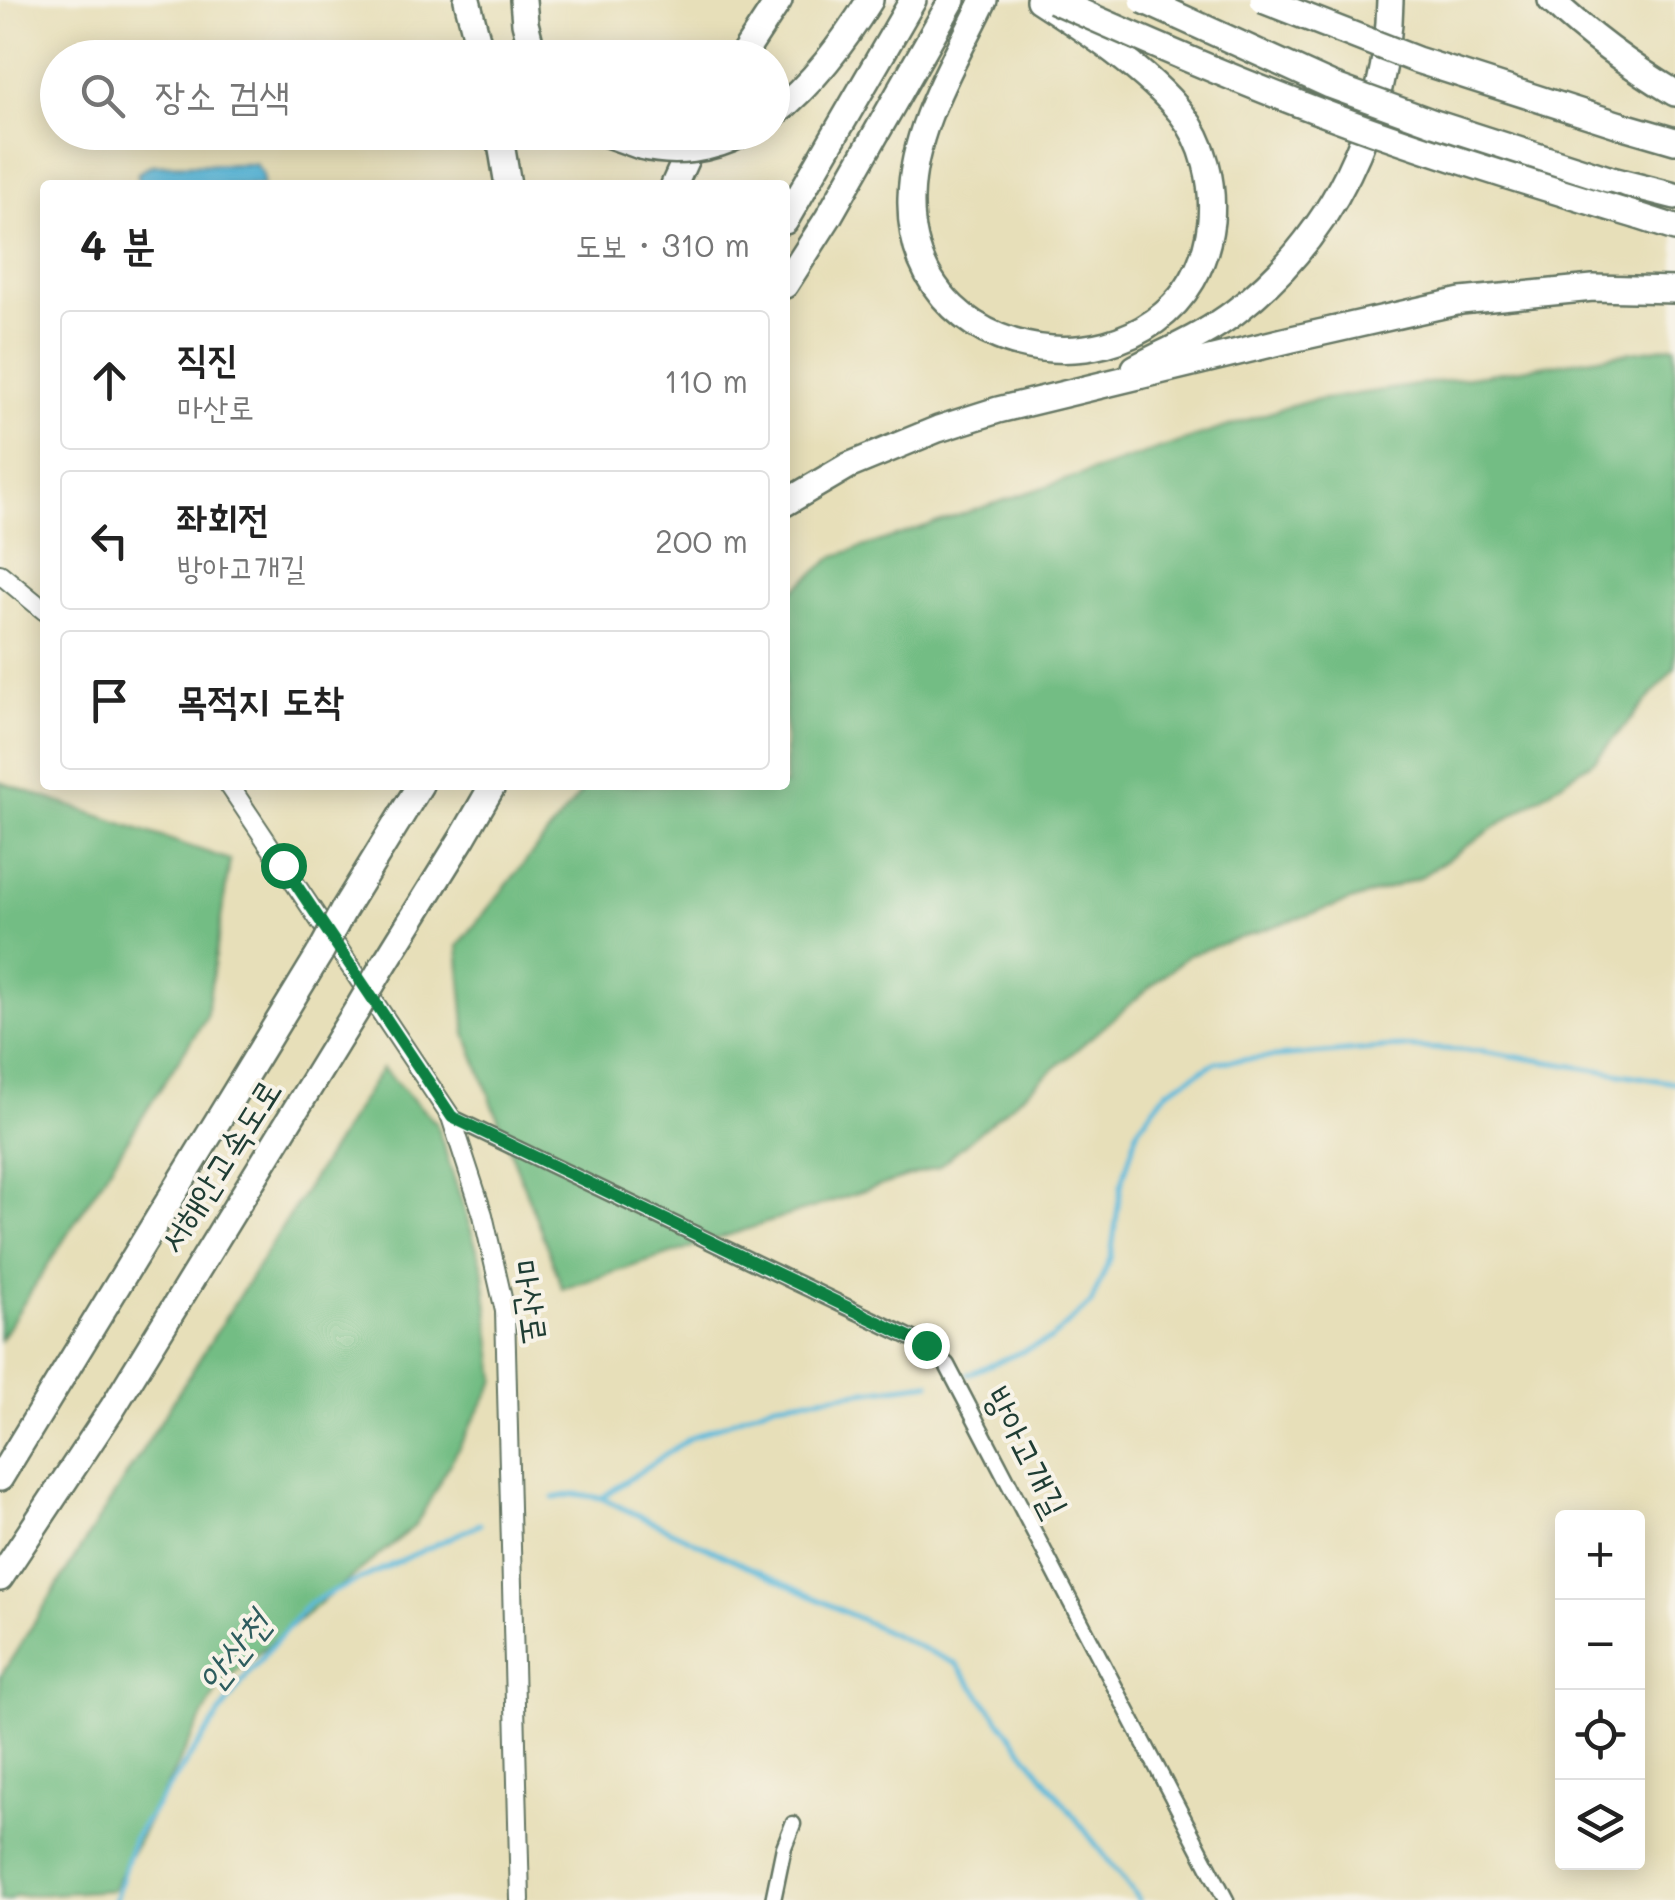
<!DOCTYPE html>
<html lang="ko">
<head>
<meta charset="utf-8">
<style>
  :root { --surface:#fff; --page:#f6f6f6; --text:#222; --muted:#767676; --line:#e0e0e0 }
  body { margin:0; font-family:Mali,"Poor Story",sans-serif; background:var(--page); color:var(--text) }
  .controls { position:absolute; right:30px; bottom:30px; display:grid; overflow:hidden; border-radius:10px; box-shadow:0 5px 25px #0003 }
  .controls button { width:90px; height:90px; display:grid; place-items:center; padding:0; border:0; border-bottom:2px solid var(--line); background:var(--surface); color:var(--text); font:50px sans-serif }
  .stop { position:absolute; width:30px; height:30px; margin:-22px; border:8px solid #0b8043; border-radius:50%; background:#fff }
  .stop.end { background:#0b8043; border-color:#fff; box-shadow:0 2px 10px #0008 }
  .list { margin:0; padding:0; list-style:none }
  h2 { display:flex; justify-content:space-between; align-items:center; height:130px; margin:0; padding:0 40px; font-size:42px }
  h2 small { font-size:32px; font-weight:400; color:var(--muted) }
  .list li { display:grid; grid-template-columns:65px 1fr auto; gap:30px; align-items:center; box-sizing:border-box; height:140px; margin:0 20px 20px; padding:0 20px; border:2px solid var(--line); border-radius:10px }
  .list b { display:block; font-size:38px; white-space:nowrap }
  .list p { margin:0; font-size:32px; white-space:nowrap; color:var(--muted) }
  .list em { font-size:32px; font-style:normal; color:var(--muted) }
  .icon { flex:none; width:55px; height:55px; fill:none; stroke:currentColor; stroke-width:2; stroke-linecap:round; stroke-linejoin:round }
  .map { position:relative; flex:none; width:1675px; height:1900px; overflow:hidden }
  .search { position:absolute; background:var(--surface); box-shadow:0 5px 25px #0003; left:40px; top:40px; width:750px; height:110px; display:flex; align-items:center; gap:25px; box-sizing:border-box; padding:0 35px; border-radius:55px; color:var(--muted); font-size:38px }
  .panel { position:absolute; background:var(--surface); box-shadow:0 5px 25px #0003; left:40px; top:180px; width:750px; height:610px; border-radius:10px }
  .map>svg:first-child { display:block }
  .forest { fill:#73bd84; stroke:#497d5c; stroke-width:2.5 }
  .water { fill:#5dbadb; stroke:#3e7c88; stroke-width:2.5 }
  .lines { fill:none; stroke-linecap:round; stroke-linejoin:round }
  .stream { stroke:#5dbadb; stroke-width:5 }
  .minor-casing { stroke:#657663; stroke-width:19 }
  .tertiary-casing { stroke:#657663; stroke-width:22 }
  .motorway-casing { stroke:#657663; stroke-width:30 }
  .minor { stroke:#fff; stroke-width:14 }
  .tertiary { stroke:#fff; stroke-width:18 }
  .motorway { stroke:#fff; stroke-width:25 }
  .motorway-bridge-casing { stroke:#657663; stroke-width:30; stroke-linecap:butt }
  .motorway-bridge { stroke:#fff; stroke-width:25 }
  .route { stroke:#0b8043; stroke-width:12 }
  .labels { text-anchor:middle; stroke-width:8; stroke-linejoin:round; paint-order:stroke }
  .street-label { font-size:35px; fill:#1f3d34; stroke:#f7f3e8 }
  .water-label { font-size:38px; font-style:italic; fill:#2e5c5e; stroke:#f7f3e8 }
</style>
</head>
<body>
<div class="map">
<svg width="1675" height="1900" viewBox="0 0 1675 1900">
  <rect width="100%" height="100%" fill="#f7f3e8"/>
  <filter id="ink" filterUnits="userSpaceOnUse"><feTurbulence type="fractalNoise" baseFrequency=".01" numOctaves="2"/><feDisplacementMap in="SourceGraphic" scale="20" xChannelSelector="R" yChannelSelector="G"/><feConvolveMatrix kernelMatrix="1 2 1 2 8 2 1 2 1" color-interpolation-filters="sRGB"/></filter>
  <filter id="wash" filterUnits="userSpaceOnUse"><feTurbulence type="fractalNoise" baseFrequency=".0048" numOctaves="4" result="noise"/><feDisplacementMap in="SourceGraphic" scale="40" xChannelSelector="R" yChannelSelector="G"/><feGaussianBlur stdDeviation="2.25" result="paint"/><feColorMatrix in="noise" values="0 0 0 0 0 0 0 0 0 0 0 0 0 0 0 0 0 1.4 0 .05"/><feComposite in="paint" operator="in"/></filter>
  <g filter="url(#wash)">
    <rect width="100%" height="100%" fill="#e7dfb9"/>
    <path class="forest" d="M1672 346H1675V668L1595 760 1419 878 1188 955 938 1167 563 1289 466 1034 458 946 587 785H785V597L835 556 1299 403Z
      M0 782 230 860 206 1017 0 1340Z
      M382 1068 436 1123 483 1267 496 1380 416 1525 220 1684 112 1890 15 1896 10 1900H0V1677Z"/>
    <path class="water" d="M255 164 262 173 263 185H138V173L151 165Z"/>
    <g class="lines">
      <path class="stream" d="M968 1374 1050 1340 1091 1303 1111 1256 1121 1186 1138 1128 1167 1091 1216 1062 1395 1047 1483 1051 1675 1083
        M554 1498 575 1494 601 1498 690 1438 775 1403 930 1383
        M601 1498 956 1664 1139 1900
        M115 1900 133 1839 247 1675 309 1603 480 1524"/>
    </g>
  </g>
  <g filter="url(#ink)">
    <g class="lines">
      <defs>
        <path id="minor" d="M451 1117 926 1345 947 1365 1226 1900
          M773 1900 784 1847 793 1824"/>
        <path id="tertiary" d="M0 574 45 611
          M229 785 451 1117 483 1215 505 1311 520 1900"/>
        <path id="motorway" d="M467 0 482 58
          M523 0 525 23 534 58
          M984 0C954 63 913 126 911 198 906 387 1191 404 1211 221 1214 183 1205 143 1181 113 1149 72 1084 29 1039 0
          M1551 0C1589 36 1630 66 1675 93
          M741 58 779 0
          M772 116C813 84 843 43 870 0
          M1620 125 1675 141
          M499 132 508 185
          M601 132 640 146
          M1608 179 1675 196
          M674 185 698 132
          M1638 216 1675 228
          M785 221 913 0
          M785 285 828 218 952 0
          M1135 368C1169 350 1205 335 1235 312 1332 238 1388 121 1390 0
          M785 503 848 466 938 429 998 410 1292 339 1461 301 1593 288 1675 290
          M344 909 420 785
          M381 969 463 837 493 785
          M0 1478 320 953
          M0 1578 112 1409 358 1008"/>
      </defs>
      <use href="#minor" class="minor-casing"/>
      <use href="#tertiary" class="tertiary-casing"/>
      <use href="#motorway" class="motorway-casing"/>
      <use href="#minor" class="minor"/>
      <use href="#tertiary" class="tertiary"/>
      <use href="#motorway" class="motorway"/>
      <defs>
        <path id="motorway-bridge" d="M1053 0C1146 41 1239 82 1334 117 1434 154 1536 185 1638 216
          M1143 0 1330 85 1434 123 1608 179
          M1263 0 1417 60 1620 125
          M640 146C675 155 712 150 744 133
          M320 953 344 909
          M358 1008 381 969"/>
      </defs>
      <use href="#motorway-bridge" class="motorway-bridge-casing"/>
      <use href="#motorway-bridge" class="motorway-bridge"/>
    </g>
  </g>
  <g class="lines" filter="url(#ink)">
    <path class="route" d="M283 865 452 1117 926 1345"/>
  </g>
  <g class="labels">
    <g class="street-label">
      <text transform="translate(220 1166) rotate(-58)" y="12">서해안고속도로</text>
      <text transform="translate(530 1302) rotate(82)" y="12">마산로</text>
      <text transform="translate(1026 1452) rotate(63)" y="12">방아고개길</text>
    </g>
    <g class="water-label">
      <text transform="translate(234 1652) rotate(-52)" y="13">안산천</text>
    </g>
  </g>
</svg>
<div class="controls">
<button>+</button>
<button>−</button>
<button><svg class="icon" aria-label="locate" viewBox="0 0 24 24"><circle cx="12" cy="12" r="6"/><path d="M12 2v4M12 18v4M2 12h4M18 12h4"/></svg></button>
<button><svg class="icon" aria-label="layers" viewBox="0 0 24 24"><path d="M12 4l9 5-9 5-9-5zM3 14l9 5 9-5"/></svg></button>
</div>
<div class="stop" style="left:283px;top:865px"></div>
<div class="stop end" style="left:926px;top:1345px"></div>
<div class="search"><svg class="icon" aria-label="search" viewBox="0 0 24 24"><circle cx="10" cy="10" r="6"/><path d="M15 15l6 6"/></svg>장소 검색</div>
<section class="panel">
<h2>4 분<small>도보 · 310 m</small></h2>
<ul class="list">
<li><svg class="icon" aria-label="ahead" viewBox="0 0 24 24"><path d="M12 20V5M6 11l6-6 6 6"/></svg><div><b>직진</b><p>마산로</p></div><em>110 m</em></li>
<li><svg class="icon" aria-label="left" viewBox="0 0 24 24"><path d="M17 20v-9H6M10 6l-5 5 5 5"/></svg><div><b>좌회전</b><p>방아고개길</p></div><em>200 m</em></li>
<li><svg class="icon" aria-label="arrive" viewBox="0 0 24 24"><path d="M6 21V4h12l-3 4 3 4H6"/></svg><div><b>목적지 도착</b></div></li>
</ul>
</section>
</div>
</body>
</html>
